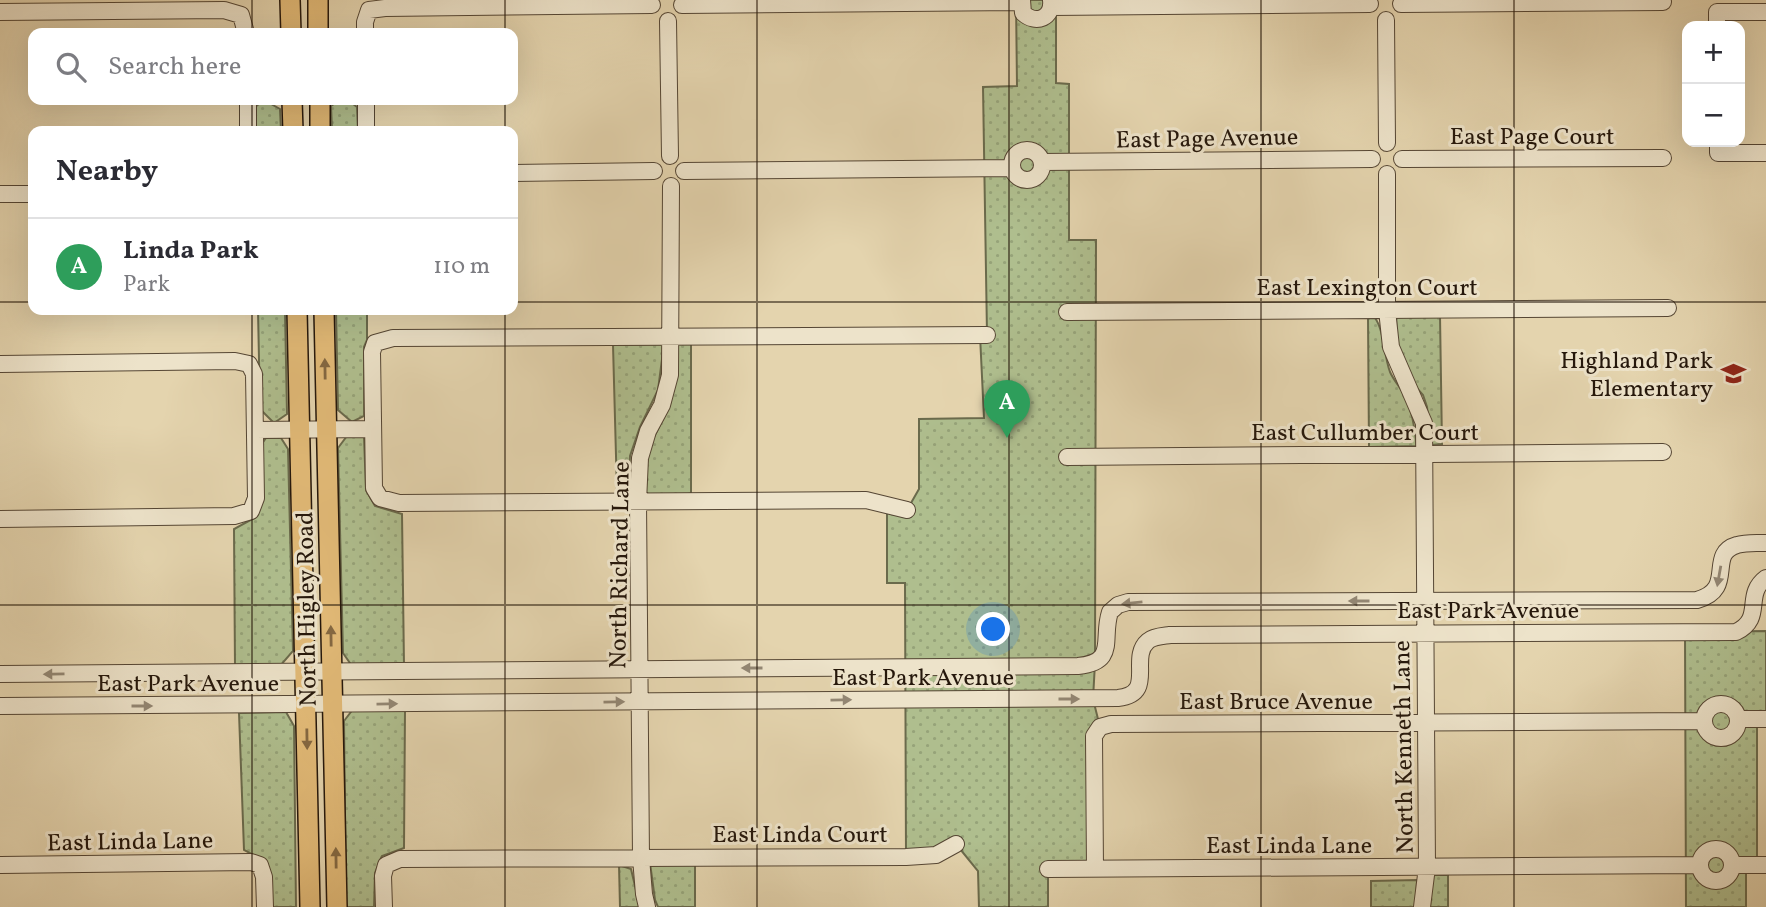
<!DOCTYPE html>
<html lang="en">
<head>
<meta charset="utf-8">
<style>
  :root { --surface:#fff; --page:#f7f7f7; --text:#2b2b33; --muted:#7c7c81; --line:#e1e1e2; --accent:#8f2418 }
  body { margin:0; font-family:Vollkorn,serif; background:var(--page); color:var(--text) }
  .controls { position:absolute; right:21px; top:21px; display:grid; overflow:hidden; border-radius:14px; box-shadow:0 7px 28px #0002 }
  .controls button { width:63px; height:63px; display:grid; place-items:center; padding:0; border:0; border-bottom:2px solid var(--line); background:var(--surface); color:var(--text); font:35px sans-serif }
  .you { position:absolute; left:994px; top:630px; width:24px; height:24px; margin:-18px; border:5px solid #fff; border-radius:50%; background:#1a73e8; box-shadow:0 0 0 10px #1a73e833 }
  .badge { display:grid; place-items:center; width:46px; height:46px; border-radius:50%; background:var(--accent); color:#fff; font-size:23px; font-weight:700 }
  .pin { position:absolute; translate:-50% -58px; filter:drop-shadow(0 2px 4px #0008) }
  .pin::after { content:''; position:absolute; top:37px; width:24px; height:21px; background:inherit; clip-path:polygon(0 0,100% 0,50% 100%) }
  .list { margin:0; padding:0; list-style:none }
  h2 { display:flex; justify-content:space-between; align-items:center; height:91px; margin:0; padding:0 28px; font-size:30px }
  h2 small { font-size:23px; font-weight:400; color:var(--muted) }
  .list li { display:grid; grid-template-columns:46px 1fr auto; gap:21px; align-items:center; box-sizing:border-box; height:98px; padding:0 28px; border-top:2px solid var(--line) }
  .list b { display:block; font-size:26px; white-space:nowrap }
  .list p { margin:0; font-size:23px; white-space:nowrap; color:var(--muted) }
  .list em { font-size:23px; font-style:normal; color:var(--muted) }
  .icon { flex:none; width:38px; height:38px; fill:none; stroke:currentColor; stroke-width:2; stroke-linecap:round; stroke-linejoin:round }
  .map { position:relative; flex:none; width:1766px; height:907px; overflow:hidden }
  .search { position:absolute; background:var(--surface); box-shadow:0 7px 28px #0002; left:28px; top:28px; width:490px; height:77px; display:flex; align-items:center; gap:18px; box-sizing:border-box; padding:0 24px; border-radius:14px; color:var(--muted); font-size:26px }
  .panel { position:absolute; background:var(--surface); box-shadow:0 7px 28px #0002; left:28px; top:126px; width:490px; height:189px; border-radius:14px }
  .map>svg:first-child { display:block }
  .park { fill:url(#park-dots); stroke:#6a6a4c; stroke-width:2 }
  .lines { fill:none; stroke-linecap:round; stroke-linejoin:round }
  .minor-casing { stroke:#554634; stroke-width:18 }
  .major-casing { stroke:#25170b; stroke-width:22 }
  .minor { stroke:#ede3ca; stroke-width:16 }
  .major { stroke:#e2ba77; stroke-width:19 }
  .oneway { fill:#846841 }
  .oneway2 { fill:#938774 }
  .grid { fill:none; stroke:#25170b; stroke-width:2; stroke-opacity:0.55 }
  .labels { text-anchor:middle; stroke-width:6; stroke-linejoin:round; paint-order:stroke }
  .street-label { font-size:24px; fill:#25170b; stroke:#ede3ca }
  .poi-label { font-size:24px; fill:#25170b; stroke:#ede3ca; text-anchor:end }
</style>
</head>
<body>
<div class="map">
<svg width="1766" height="907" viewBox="0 0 1766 907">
  <defs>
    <pattern id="park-dots" width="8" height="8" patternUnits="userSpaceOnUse" patternTransform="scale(1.75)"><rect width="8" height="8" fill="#afbe8e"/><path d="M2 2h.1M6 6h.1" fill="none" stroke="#96a379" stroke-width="1.8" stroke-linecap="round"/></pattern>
  </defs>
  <rect width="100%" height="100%" fill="#e4d4ae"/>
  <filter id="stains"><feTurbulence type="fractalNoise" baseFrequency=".00286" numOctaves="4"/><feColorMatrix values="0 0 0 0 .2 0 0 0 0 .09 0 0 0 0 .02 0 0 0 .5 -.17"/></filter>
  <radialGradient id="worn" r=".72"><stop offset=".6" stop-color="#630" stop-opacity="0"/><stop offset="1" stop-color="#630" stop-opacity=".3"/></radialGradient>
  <path class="park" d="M1016 0H1056V83L1069 84V240H1096L1095 663 1093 699 1100 727 1095 869H1048V907H979L978 871 956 844 906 857 905 583H887V504L907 510 919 489V419L984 418 980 335 987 334 983 87 1017 86Z
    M264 100 280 109 281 131H255V107Z
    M340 100H348L357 107 358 131H332L331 106Z
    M258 310H285L287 414 274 423 260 409Z
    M336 310H367V340L364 347V416L352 422 338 410Z
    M1396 316H1440L1442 444 1431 445 1427 407 1423 395 1415 386 1397 344Z
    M1368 317 1375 318C1384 330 1384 356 1390 372 1394 381 1401 388 1405 396 1413 412 1414 428 1417 446L1369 447Z
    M664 344 658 390 640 427 630 456 628 495 617 493 613 345Z
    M678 344H691V494H643L649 447 670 405Z
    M347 436 364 437 366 490 375 506 402 514 404 666H352L343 653 338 448Z
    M266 438H281L288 449 293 651 280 666H235L234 529 256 517 261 445Z
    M1766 631V719L1757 720V865L1746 866V907H1686L1685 632Z
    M354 708 405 710 404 848 382 856 375 873 374 907H346L344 721Z
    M286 712 294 726 296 907H271L265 861 244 850 239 713Z
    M650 863 695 865V907H658L655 900Z
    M619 865 631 869 640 907H620Z
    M1432 875H1448V907H1430Z
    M1417 880 1416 907H1371V881Z"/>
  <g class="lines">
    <defs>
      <path id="minor" d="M1022 0 1023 13C1036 25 1053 18 1051 0
        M1401 4 1663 2
        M682 5 1021 2
        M1051 7 1370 4
        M0 12 224 10 241 15 246 33
        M1386 20 1387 143
        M668 21 670 156
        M1717 26V12H1766
        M365 33V22L369 10 385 8 652 5
        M248 100V131
        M366 100V131
        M1718 142V153H1766
        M1012 165a15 15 0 1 1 30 0a15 15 0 1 1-30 0Z
        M1402 159 1663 158
        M1042 162 1372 159
        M684 171 1012 168
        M513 173 654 171
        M1387 174V310L1391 347 1424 423 1427 867 1422 907
        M0 194H33
        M1067 312 1668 308
        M0 364 235 361 249 364 254 374 256 498 251 511 234 516 0 519
        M255 430 373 429
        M1067 457 1663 452
        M907 510 866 500 399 503 380 498 374 488 372 352 375 343 393 338 987 335
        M0 674 1078 666C1118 662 1101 639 1110 612L1118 605 1128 602 1697 600C1737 589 1706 554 1737 545 1746 542 1757 543 1766 543
        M1704 721a17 17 0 1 1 34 0a17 17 0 1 1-34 0Z
        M0 706 1118 698C1157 694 1128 658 1148 641 1154 636 1164 636 1170 635L1736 632C1765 618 1743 595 1766 578
        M1738 719H1766
        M1700 865a16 16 0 1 1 32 0a16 16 0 1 1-32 0Z
        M0 865 251 862 260 865 264 877 265 907
        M1732 865H1766
        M1048 869 1699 865
        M1095 869 1094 736 1100 727 1111 724 1704 721
        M384 907 383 876 386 865 400 859 906 857 936 855 956 844
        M647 907 644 894 641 858 638 502 640 458 648 431 662 405 670 375 671 186"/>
      <path id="major" d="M290 0 291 33
        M318 0V33
        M292 100 293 131
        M320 100V131
        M297 310 310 907
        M324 310 337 907"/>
    </defs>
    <use href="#minor" class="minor-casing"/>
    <use href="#major" class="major-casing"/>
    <use href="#minor" class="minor"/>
    <use href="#major" class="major"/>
  </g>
  <defs><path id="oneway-solid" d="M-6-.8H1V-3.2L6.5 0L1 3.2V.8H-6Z" transform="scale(1.75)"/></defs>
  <g class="oneway">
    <use href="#oneway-solid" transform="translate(325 369) rotate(-91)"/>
    <use href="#oneway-solid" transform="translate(331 636) rotate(-91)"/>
    <use href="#oneway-solid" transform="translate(307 739) rotate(89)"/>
    <use href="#oneway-solid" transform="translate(336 858) rotate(-91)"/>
  </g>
  <g class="oneway2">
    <use href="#oneway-solid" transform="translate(1719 576) rotate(100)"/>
    <use href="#oneway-solid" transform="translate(1359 601) rotate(180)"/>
    <use href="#oneway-solid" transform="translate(1132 603) rotate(174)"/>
    <use href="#oneway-solid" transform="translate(752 668) rotate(180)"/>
    <use href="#oneway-solid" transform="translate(54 674) rotate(179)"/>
    <use href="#oneway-solid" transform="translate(1069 699)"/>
    <use href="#oneway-solid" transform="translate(841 700) rotate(-1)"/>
    <use href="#oneway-solid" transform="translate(614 702) rotate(-1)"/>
    <use href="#oneway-solid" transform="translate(387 704) rotate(-1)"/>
    <use href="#oneway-solid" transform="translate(142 706)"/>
  </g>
  <path class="grid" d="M252 0V33M505 0V33M757 0V907M1009 0V907M1261 0V907M1514 0V907M252 100V131M505 100V131M0 302H33M513 302H1766M252 310V907M505 310V907M0 605H1766"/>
  <defs>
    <symbol id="school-bare" viewBox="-9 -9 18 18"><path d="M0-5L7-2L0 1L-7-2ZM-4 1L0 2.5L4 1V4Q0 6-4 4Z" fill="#8f2418" stroke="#ede3ca" stroke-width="2.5" paint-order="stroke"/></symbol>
  </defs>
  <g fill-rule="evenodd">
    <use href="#school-bare" x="1716" y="356" width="35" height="35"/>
  </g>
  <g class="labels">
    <g class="street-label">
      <text x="1532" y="144">East Page Court</text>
      <text transform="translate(1207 138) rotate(-1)" y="8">East Page Avenue</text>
      <text x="1367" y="295">East Lexington Court</text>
      <text x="1365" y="440">East Cullumber Court</text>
      <text transform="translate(619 565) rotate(-89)" y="8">North Richard Lane</text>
      <text transform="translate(306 609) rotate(-91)" y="8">North Higley Road</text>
      <text x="1488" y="618">East Park Avenue</text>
      <text x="923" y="685">East Park Avenue</text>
      <text x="188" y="691">East Park Avenue</text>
      <text x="1276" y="709">East Bruce Avenue</text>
      <text transform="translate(1403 747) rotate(-91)" y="8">North Kenneth Lane</text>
      <text x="800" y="842">East Linda Court</text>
      <text transform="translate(130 841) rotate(-1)" y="8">East Linda Lane</text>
      <text x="1289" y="853">East Linda Lane</text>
    </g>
    <g class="poi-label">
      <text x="1713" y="368">Highland Park<tspan x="1713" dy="28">Elementary</tspan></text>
    </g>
  </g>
  <rect width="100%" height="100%" filter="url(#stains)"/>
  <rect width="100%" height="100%" fill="url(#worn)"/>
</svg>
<div class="controls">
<button>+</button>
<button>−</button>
</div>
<div class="you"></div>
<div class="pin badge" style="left:1007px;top:438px;background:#2e9e5b">A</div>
<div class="search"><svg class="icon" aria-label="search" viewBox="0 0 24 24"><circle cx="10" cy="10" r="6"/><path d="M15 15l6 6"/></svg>Search here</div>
<section class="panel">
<h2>Nearby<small></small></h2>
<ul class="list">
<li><span class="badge" style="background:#2e9e5b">A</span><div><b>Linda Park</b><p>Park</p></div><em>110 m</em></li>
</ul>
</section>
</div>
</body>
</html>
